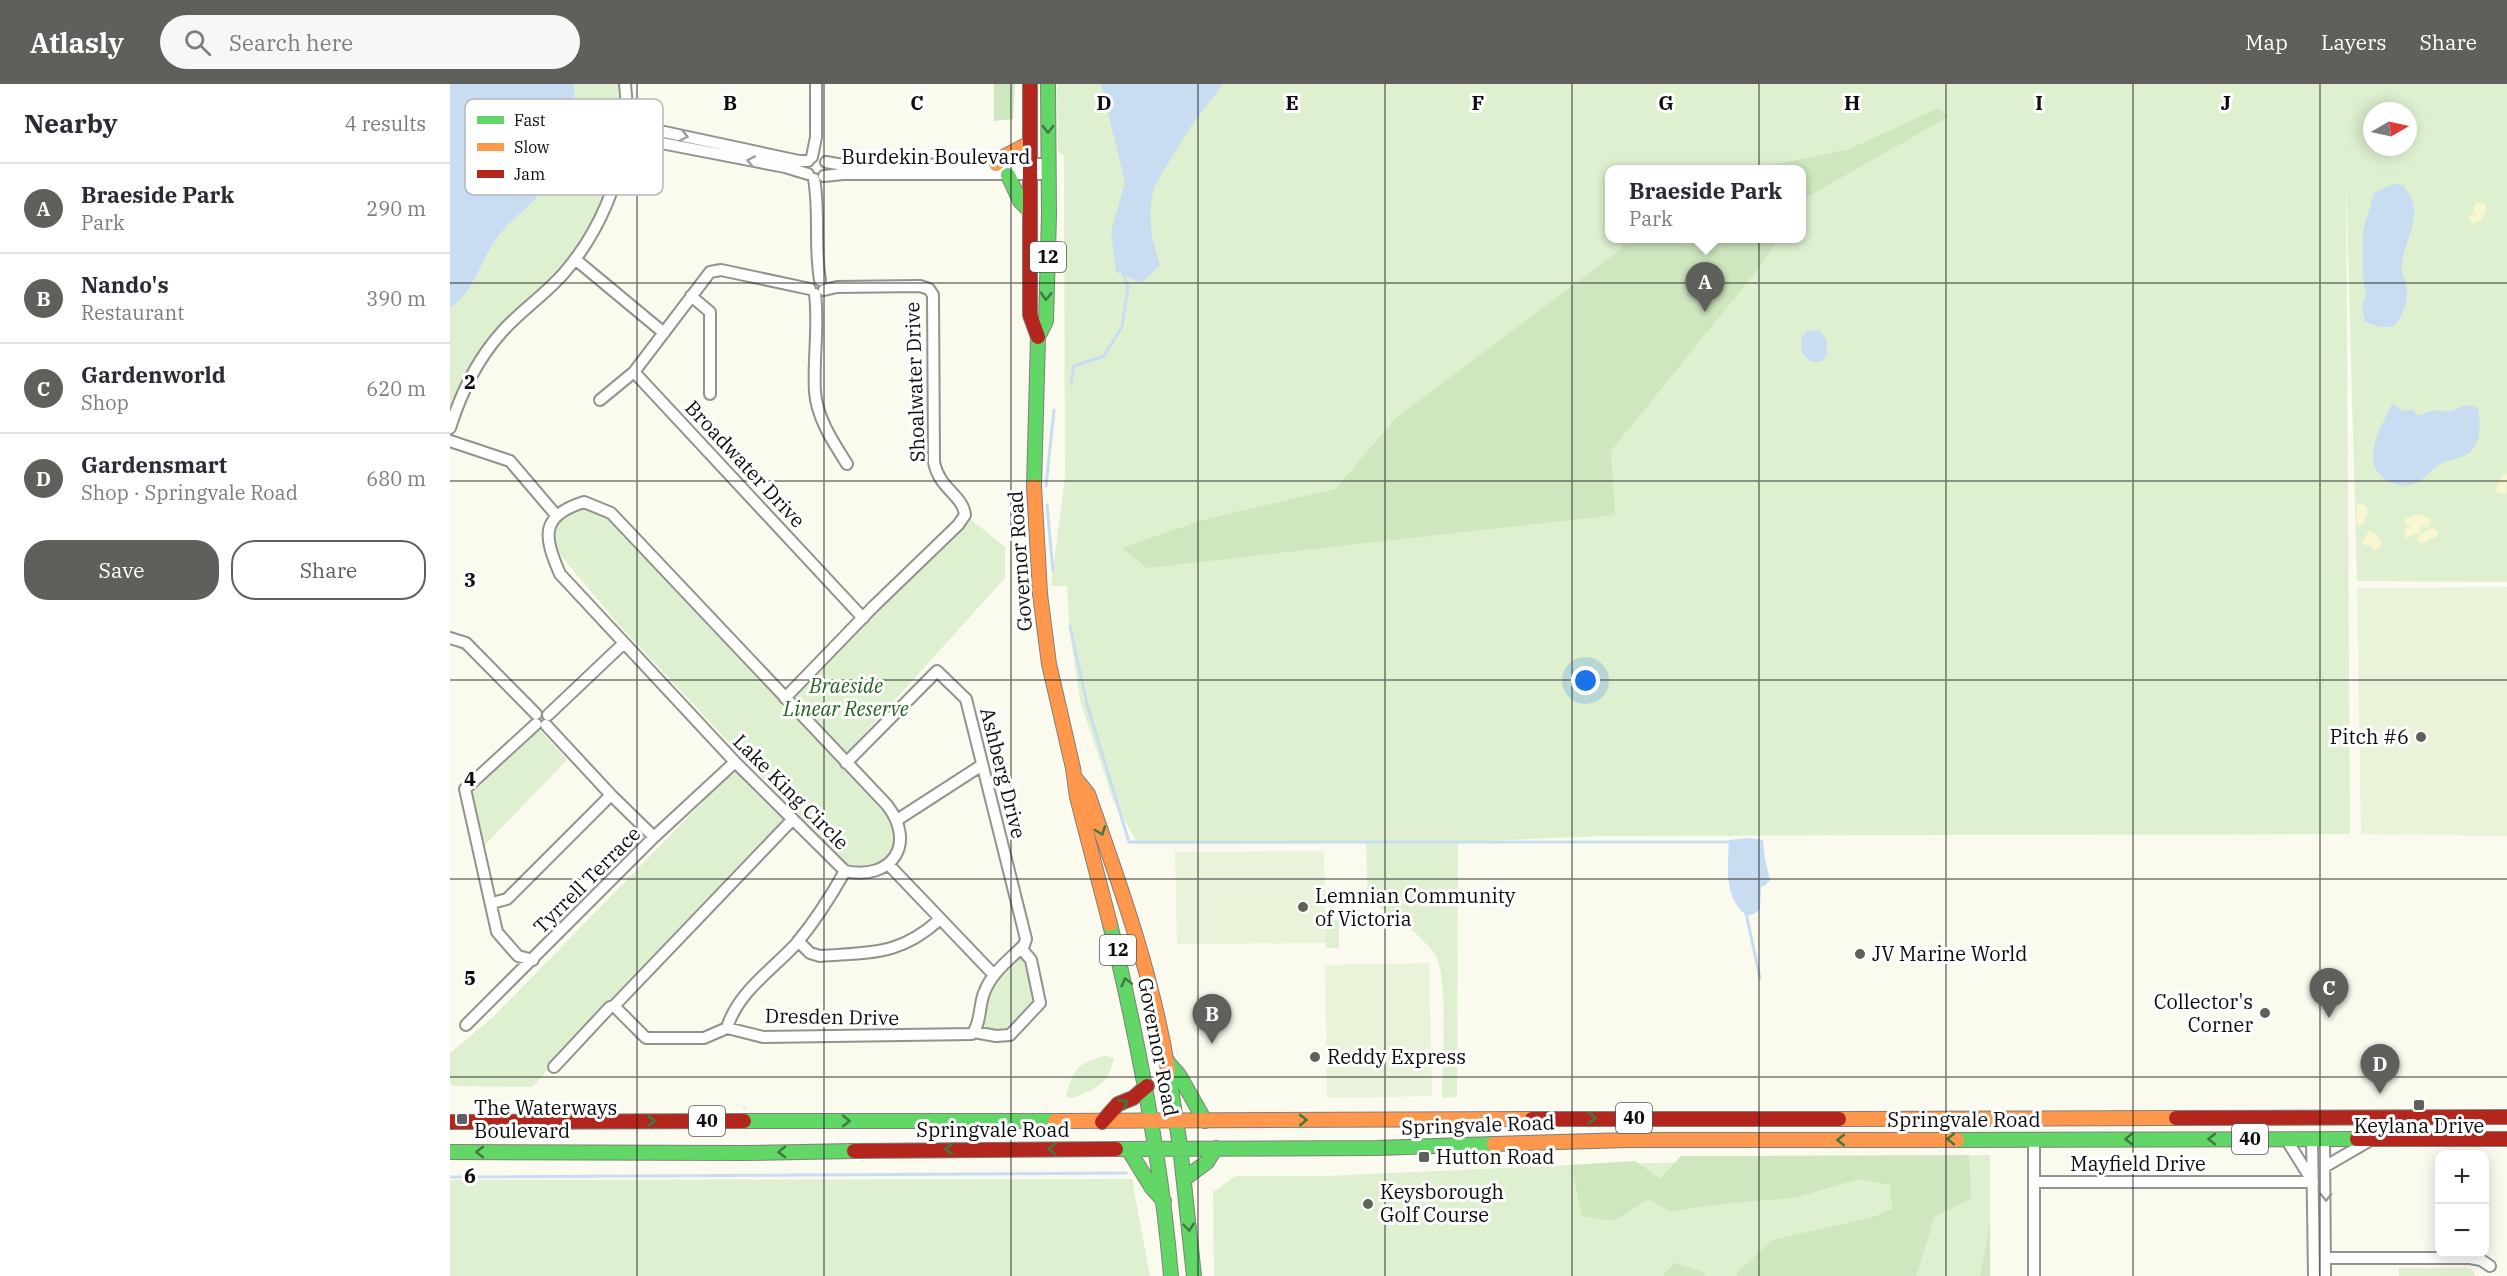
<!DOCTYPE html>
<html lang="en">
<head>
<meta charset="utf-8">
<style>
  :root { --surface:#fff; --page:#f7f7f7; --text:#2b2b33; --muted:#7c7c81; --line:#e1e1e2; --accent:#5f5f5b }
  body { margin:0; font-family:"IBM Plex Serif",serif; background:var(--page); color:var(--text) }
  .controls { position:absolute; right:18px; bottom:18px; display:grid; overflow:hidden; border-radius:12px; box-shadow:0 3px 15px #0003 }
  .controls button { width:54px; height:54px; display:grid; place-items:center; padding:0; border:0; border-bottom:2px solid var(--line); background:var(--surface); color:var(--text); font:30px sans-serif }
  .compass { position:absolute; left:1913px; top:18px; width:54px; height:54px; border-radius:50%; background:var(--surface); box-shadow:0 3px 15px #0003; rotate:81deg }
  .you { position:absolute; left:1136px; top:597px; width:21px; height:21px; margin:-15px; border:4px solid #fff; border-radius:50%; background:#1a73e8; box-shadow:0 0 0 9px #1a73e833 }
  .badge { display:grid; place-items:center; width:39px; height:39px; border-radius:50%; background:var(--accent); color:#fff; font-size:20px; font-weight:700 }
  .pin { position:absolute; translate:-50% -50px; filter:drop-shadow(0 2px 3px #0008) }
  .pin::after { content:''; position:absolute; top:32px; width:21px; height:18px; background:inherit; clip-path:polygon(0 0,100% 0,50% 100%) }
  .popup { position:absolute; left:1155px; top:81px; width:201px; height:78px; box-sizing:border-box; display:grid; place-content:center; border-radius:12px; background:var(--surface); filter:drop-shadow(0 2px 4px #0005); font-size:20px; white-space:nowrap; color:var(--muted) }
  .popup b { font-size:22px; color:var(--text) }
  .popup::after { content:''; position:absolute; left:50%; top:100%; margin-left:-12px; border:12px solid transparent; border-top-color:var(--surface) }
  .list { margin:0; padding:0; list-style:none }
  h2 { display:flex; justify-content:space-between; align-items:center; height:78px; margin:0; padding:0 24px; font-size:26px }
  h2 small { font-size:20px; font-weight:400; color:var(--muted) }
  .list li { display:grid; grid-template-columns:39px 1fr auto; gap:18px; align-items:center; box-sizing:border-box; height:90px; padding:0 24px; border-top:2px solid var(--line) }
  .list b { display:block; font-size:22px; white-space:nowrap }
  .list p { margin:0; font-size:20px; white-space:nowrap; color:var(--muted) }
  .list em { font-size:20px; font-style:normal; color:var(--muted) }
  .actions { display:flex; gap:12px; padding:18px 24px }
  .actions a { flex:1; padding:14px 0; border:2px solid var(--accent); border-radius:24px; text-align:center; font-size:21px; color:var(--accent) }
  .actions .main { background:var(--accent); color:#fff }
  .icon { flex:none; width:33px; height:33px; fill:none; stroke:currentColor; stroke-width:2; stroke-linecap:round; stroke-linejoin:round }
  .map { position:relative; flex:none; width:2057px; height:1192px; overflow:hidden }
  header { display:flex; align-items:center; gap:36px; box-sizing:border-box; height:84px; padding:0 30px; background:var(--accent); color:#fff }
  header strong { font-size:28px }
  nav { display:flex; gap:33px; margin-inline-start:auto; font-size:21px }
  .search { width:420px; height:54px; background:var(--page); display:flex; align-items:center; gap:15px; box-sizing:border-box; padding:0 21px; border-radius:33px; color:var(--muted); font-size:22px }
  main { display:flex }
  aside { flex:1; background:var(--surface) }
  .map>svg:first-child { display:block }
  .green { fill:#def0d0; fill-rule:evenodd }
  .forest { fill:#cee7bf }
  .sand { fill:#f9f7d2 }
  .pitch { fill:#e9f3da }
  .water { fill:#c8ddf2 }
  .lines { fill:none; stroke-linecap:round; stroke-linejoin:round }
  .stream { stroke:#c8ddf2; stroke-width:3 }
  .street-casing { stroke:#93938e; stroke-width:14 }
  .fast-casing { stroke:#80807c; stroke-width:16 }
  .slow-casing { stroke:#80807c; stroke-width:16 }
  .jam-casing { stroke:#80807c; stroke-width:16 }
  .street { stroke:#fefefd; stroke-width:10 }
  .fast { stroke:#63d668; stroke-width:14 }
  .slow { stroke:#ff974d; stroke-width:14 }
  .jam { stroke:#b3261e; stroke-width:14 }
  .oneway { stroke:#3c7b3f }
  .oneway2 { stroke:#9d9d9d }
  .grid { fill:none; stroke:#0c0c0c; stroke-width:1.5; stroke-opacity:0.55 }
  .poi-dot { fill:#5f5f5b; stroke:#fff; stroke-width:2 }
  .labels { text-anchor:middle; stroke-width:6; stroke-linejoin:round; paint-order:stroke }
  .shield { fill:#fff; stroke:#555; stroke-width:1.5 }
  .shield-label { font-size:18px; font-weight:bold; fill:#0c0c0c }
  .street-label { font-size:20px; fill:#0c0c0c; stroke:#fff }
  .park-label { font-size:20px; font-style:italic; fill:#23611f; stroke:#fff }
  .poi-label { font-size:20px; fill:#0c0c0c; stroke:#fff; text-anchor:start }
  .key { fill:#fff; stroke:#b6b6b6; stroke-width:1.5 }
  .key-label { font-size:16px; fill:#0c0c0c }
  .grid-label { font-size:20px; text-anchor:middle; font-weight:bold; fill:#0c0c0c; stroke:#fff; stroke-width:6; stroke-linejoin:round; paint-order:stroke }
</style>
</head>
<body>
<header>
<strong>Atlasly</strong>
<div class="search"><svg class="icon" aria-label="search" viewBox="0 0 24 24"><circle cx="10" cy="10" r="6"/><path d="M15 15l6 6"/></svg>Search here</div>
<nav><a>Map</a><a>Layers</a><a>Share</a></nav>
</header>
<main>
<aside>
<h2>Nearby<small>4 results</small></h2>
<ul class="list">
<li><span class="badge">A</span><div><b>Braeside Park</b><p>Park</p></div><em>290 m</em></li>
<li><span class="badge">B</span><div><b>Nando's</b><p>Restaurant</p></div><em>390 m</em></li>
<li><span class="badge">C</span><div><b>Gardenworld</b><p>Shop</p></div><em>620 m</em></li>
<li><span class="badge">D</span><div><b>Gardensmart</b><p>Shop · Springvale Road</p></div><em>680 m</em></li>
</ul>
<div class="actions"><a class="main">Save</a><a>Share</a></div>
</aside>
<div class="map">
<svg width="2057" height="1192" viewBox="0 0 2057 1192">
  <rect width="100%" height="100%" fill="#fafaef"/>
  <path class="green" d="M124 0H168C176 75 146 151 94 205 87 213 77 218 69 224 38 251 12 287 0 325V224C25 207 29 180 45 157 56 140 73 128 86 114 115 83 127 42 124 0Z
    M607 0H2057V498L1907 497 1896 87 1900 750 1155 752 1008 758 1007 1013 992 1014C992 985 999 891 985 871 969 847 941 831 918 815L916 759 688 760 663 716 630 616 619 542 617 502H601L615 392 614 71 608 68ZM1922 27H1958V63H1922ZM1159 86H1351V154H1159Z
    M136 422 161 433 431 720 447 751 440 773 417 786 392 779 170 542 111 472 105 461 104 442 115 432Z
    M519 434 555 463V494L396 670 341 614Z
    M88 644 117 676 33 763 21 707Z
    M286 684 337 735 169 909 82 1003 4 1002 0 999V969L43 933Z
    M876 836H889V864H876Z
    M571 871 577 874 587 914 560 943V947H536C523 921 555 889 571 871Z
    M656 971 664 975C659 994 652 1003 634 1009 628 1012 622 1015 616 1013 623 984 627 980 656 971Z
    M1540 1071V1192H764L763 1108 786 1092H876L1121 1081Z
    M682 1095 700 1192H0V1096Z
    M1949 1184H2015L2021 1185 2027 1192H1949Z"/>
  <path class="forest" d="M544 0H565L563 35 544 37Z
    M1489 24 1498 33 1357 113 1351 121V86L1299 85 1397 66Z
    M1174 155H1328L1308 185 1161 367 1165 431 697 484 672 464 749 437 885 405 947 333 1170 166Z
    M1519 1071 1521 1115 1485 1132 1466 1192H1287L1286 1190 1322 1156 1423 1133 1442 1125 1440 1101 1409 1095 1348 1113 1264 1121 1220 1128 1198 1115 1164 1137 1132 1132 1121 1081 1185 1077 1210 1095 1231 1072Z
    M1540 1141V1192H1530L1531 1188Z
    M1224 1179 1253 1188 1255 1192H1213Z"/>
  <path class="sand" d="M2026 118 2035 120 2037 126 2031 136 2023 140 2019 134 2022 131 2027 132 2023 127Z
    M2054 390 2057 391 2056 408 2054 410 2048 409 2045 406Z
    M1912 420 1917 423 1918 429 1915 434V439L1909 441 1906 437 1907 421Z
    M1969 430 1981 435 1980 442 1976 444 1972 441 1969 450 1965 449 1958 454 1955 453V445L1962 442 1955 440V435Z
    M1982 443 1988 447 1987 453 1981 454 1974 459H1969L1967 453Z
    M1919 447C1925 448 1931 455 1931 461L1927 466 1922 465 1921 460 1918 462 1911 459Z"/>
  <path class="pitch" d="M2057 503V752L1911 750 1907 504Z
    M874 767 876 859 727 860 725 768Z
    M979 879 982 1012 877 1014 875 881Z"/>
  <path class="water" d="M0 0H124C127 42 115 83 86 114 73 128 56 140 45 157 29 180 25 207 0 224Z
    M651 0H773L739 45 704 103 700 128 702 154 710 181 692 199 666 188 661 148 675 98Z
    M1943 100 1953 101C1979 131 1951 156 1952 186 1952 191 1955 196 1956 200 1959 217 1954 230 1943 243H1930L1915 238 1912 224 1916 211 1913 192V147L1924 109Z
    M1369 246 1377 256V271L1371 278H1361L1352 269 1351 255 1357 247Z
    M1942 320 1954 327 1962 325 1968 332C1978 327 1986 324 1998 328L2017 321 2028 324C2030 337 2032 353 2023 365 2015 376 1998 374 1987 382 1979 387 1975 395 1966 399 1957 403 1947 402 1939 397 1907 380 1931 344 1942 320Z
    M1299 754 1313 756 1315 775 1320 796 1316 801 1311 803 1310 825 1304 830 1297 832C1273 812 1278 784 1279 756Z"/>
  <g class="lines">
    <path class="stream" d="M621 299 624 282 654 272 672 243 678 203 673 188
      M596 402 604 326
      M597 421 603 487
      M620 542 637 620 679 758H1280
      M1296 829 1310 894
      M0 1093 676 1089"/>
    <defs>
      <path id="street" d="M177 40 349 77H358
        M175 52 335 83 358 90
        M362 73 366 53V0
        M376 78 393 81 598 80
        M374 92 393 90H598
        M364 95C370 128 364 162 370 196
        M125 175 214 249
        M360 205 271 186 260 188 184 288 413 534
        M365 210C369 242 363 275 365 308 367 334 383 358 397 380
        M241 212 260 228V310
        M150 316 184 288
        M0 344C11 309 26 277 51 249 69 228 95 211 114 189 149 149 172 94 177 41 178 27 176 13 175 0
        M0 357 60 377 106 431
        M134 418 161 429 437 721C467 760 442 797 395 787L285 678 110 490C94 453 89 432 134 418Z
        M0 554 16 559 86 630
        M335 614 423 523 508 441 515 431C513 411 489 405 484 378L483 211 479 205 470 202 387 203 374 206
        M98 631 174 559
        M96 641 161 711 204 753
        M343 735 164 922 196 954H254L277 944 313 953 522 950C531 940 529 921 534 909 542 888 559 876 574 861L576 855 516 615 487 587 396 679
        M447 736 532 681
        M438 780 544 891
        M42 819 57 815 161 711
        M348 857 360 869 370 872C421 868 449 872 489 836
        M83 876 68 872 47 848 15 705 86 640
        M16 941 204 753 285 678
        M277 944C287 909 322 886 346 860 365 837 380 814 395 787
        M524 948 546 952 560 951 590 919 581 876 571 864
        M104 983 160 923 164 922
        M1584 1055V1192
        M1836 1055 1863 1098
        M1862 1055 1864 1192
        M1874 1055 1875 1192
        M1876 1082 1919 1057
        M1584 1098H1863
        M1876 1174H2020L2031 1176 2040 1182"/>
      <path id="fast" d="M558 91 570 117 580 127
        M584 402 588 253 596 237 599 131 598 0
        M660 840C688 956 711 1072 721 1192
        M715 975 729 991 755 1037
        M718 986 730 1062 744 1192
        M294 1037H605
        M1507 1056 1907 1055
        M666 1065 927 1064 1044 1060
        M678 1065 702 1104 714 1117
        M0 1068 294 1069 404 1067
        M734 1095 757 1078 766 1064"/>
      <path id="slow" d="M546 80 555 72 580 59
        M584 402 590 510 599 580 623 684 627 713 660 840
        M626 695 638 710C670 801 702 890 718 986
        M1389 1035 1726 1034
        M605 1037 1082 1035
        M1044 1060 1179 1056H1507"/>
      <path id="jam" d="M580 0V231L588 253
        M1726 1034 2057 1033
        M1082 1035H1389
        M0 1038 294 1037
        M652 1038 668 1020 683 1014 697 1002
        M1907 1055H2057
        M404 1067 666 1065"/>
    </defs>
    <use href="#street" class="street-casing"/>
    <use href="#fast" class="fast-casing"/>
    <use href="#slow" class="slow-casing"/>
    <use href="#jam" class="jam-casing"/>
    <use href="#street" class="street"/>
    <use href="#fast" class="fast"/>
    <use href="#slow" class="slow"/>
    <use href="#jam" class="jam"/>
  </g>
  <defs><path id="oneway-chevron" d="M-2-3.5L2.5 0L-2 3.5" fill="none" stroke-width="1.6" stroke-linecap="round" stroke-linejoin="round" transform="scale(1.5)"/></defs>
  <g class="oneway">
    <use href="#oneway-chevron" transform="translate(598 45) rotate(90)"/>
    <use href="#oneway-chevron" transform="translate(596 212) rotate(92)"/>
    <use href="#oneway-chevron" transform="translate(651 747) rotate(70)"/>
    <use href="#oneway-chevron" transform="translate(676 898) rotate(-104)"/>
    <use href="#oneway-chevron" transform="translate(674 1019) rotate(-31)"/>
    <use href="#oneway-chevron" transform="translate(1142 1034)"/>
    <use href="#oneway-chevron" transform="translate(853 1036) rotate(-1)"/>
    <use href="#oneway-chevron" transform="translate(201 1037)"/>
    <use href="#oneway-chevron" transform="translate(396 1037)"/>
    <use href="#oneway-chevron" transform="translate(1501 1055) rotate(180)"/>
    <use href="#oneway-chevron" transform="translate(1679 1055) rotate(180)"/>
    <use href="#oneway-chevron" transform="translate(1762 1055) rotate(180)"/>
    <use href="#oneway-chevron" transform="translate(1391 1056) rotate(180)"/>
    <use href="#oneway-chevron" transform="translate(499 1065) rotate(-180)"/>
    <use href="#oneway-chevron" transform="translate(602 1065) rotate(180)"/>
    <use href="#oneway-chevron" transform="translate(30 1068) rotate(180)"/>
    <use href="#oneway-chevron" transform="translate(332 1068) rotate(179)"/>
    <use href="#oneway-chevron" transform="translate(739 1143) rotate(84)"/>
  </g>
  <g class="oneway2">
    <use href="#oneway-chevron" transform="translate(234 52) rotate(12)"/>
    <use href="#oneway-chevron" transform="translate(301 77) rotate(-169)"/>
    <use href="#oneway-chevron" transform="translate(1876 1113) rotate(90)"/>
  </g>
  <path class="grid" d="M187 0V1192M374 0V1192M561 0V1192M748 0V1192M935 0V1192M1122 0V1192M1309 0V1192M1496 0V1192M1683 0V1192M1870 0V1192M0 199H2057M0 397H2057M0 596H2057M0 795H2057M0 993H2057"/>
  <g class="poi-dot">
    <circle cx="1971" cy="653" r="6"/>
    <circle cx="853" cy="823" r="6"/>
    <circle cx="1410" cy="870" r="6"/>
    <circle cx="1815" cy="929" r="6"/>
    <circle cx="865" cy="973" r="6"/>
    <rect x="1963" y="1015" width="12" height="12" rx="3"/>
    <rect x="6" y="1029" width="12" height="12" rx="3"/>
    <rect x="968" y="1067" width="12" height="12" rx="3"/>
    <circle cx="918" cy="1120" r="6"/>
  </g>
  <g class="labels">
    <g class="shield">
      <rect x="580" y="158" width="36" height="30" rx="4.5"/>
      <rect x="650" y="851" width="36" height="30" rx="4.5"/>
      <rect x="1166" y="1019" width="36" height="30" rx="4.5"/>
      <rect x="239" y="1022" width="36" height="30" rx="4.5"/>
      <rect x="1782" y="1040" width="36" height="30" rx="4.5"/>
    </g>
    <g class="shield-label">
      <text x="598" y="179">12</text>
      <text x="668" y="872">12</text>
      <text x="1184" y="1040">40</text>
      <text x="257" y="1043">40</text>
      <text x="1800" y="1061">40</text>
    </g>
    <g class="street-label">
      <text x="486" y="80">Burdekin Boulevard</text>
      <text transform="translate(465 298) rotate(-92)" y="7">Shoalwater Drive</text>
      <text transform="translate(295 380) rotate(47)" y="7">Broadwater Drive</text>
      <text transform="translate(570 477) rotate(-94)" y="7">Governor Road</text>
      <text transform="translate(553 689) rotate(76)" y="7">Ashberg Drive</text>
      <text transform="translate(341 708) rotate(45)" y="7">Lake King Circle</text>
      <text transform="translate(137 796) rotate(-45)" y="7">Tyrrell Terrace</text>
      <text transform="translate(382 933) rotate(1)" y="7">Dresden Drive</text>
      <text transform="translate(708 963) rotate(79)" y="7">Governor Road</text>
      <text x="1514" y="1043">Springvale Road</text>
      <text transform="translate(1028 1041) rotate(-2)" y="7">Springvale Road</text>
      <text x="543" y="1053">Springvale Road</text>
      <text x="1688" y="1087">Mayfield Drive</text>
    </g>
    <g class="park-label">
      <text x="396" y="609">Braeside<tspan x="396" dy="23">Linear Reserve</tspan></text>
    </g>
    <g class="poi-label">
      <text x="1959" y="660" text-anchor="end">Pitch #6</text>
      <text x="865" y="819">Lemnian Community<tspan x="865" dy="23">of Victoria</tspan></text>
      <text x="1422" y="877">JV Marine World</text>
      <text x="1803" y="925" text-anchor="end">Collector's<tspan x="1803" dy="23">Corner</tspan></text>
      <text x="877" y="980">Reddy Express</text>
      <text x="24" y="1031">The Waterways<tspan x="24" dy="23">Boulevard</tspan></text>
      <text x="1969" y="1049" text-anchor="middle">Keylana Drive</text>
      <text x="986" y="1080">Hutton Road</text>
      <text x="930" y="1115">Keysborough<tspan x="930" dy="23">Golf Course</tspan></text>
    </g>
  </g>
  <rect x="15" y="15" width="198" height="96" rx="9" class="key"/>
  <rect x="27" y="32" width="27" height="8" fill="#63d668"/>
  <rect x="27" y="59" width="27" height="8" fill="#ff974d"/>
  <rect x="27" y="86" width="27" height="8" fill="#b3261e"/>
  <g class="key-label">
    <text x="64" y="42">Fast</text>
    <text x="64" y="69">Slow</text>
    <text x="64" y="96">Jam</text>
  </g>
  <g class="grid-label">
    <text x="280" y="26">B</text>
    <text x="467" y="26">C</text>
    <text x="654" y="26">D</text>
    <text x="842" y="26">E</text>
    <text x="1028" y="26">F</text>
    <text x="1216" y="26">G</text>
    <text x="1402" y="26">H</text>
    <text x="1589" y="26">I</text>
    <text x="1776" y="26">J</text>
    <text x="20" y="305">2</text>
    <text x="20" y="503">3</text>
    <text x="20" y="702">4</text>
    <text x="20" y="901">5</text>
    <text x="20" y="1099">6</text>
  </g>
</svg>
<div class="controls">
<button>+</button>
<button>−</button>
</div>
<svg class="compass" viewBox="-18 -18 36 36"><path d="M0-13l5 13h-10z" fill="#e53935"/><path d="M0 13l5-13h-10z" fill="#7c7c81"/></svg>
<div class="you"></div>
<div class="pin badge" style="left:1255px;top:228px">A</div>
<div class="popup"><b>Braeside Park</b>Park</div>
<div class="pin badge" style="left:762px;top:960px">B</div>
<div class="pin badge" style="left:1879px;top:934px">C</div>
<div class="pin badge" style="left:1930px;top:1010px">D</div>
</div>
</main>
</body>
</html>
